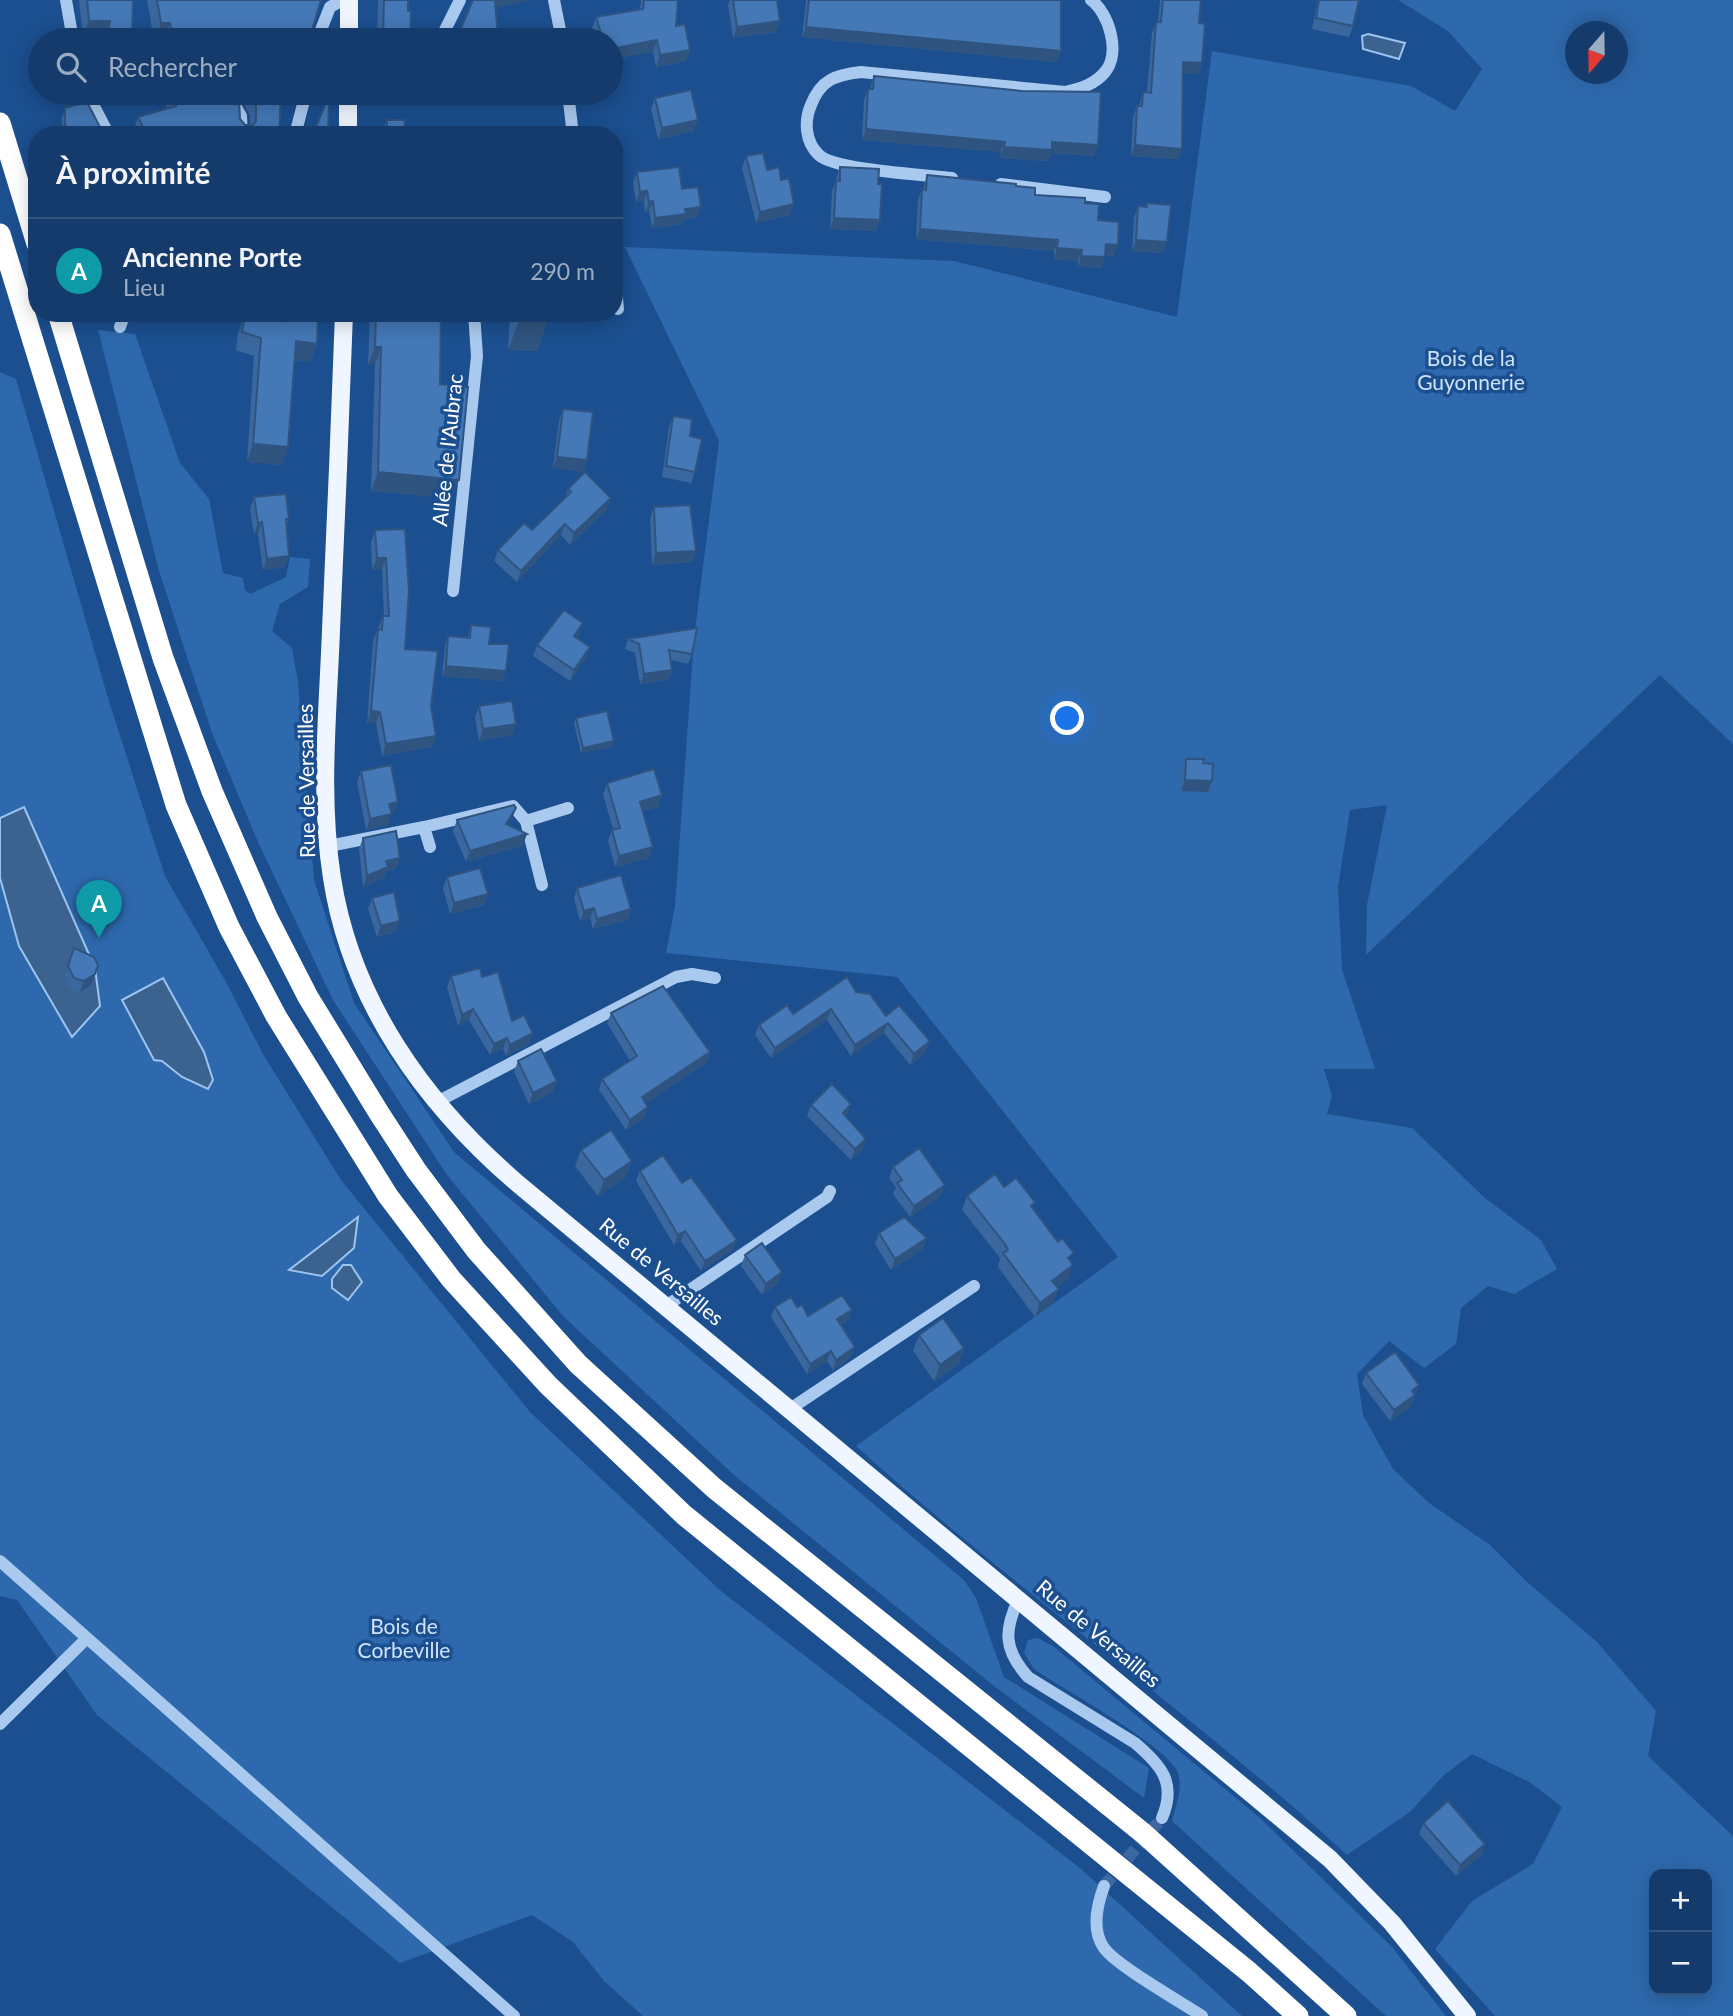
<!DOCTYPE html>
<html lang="fr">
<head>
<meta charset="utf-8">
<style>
  :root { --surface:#143b6b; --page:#1d4271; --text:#f1f3f6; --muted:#9dadc1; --line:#33557e; --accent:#ea580c }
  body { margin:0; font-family:Lato,sans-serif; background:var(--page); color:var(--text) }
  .controls { position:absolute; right:21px; bottom:21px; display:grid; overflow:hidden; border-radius:14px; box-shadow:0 4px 18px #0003 }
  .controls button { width:63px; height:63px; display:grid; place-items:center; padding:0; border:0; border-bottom:2px solid var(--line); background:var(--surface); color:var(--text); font:35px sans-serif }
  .compass { position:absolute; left:1565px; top:21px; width:63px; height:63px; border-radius:50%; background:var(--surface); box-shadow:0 4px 18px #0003; rotate:200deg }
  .you { position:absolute; left:1068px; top:719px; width:24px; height:24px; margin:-18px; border:5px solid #fff; border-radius:50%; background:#1a73e8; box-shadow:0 0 0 10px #1a73e833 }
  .badge { display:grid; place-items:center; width:46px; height:46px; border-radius:50%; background:var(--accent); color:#fff; font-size:23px; font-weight:700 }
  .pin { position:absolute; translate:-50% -58px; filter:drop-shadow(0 2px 4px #0008) }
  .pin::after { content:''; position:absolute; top:37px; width:24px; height:21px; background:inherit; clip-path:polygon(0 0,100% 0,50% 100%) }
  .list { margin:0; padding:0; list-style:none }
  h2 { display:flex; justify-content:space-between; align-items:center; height:91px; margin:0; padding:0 28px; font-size:30px }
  h2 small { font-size:23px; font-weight:400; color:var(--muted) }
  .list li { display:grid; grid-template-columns:46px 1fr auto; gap:21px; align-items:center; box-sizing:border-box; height:105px; padding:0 28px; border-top:2px solid var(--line) }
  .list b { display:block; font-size:26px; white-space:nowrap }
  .list p { margin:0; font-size:23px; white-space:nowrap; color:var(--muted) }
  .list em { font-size:23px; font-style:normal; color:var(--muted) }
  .icon { flex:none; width:38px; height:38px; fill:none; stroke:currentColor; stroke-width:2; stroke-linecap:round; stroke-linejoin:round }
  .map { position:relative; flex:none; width:1733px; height:2016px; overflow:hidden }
  .search { position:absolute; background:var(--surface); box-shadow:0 4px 18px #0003; left:28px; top:28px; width:595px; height:77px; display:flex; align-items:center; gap:18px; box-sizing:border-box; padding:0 24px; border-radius:38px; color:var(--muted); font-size:26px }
  .panel { position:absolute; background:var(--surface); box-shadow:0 4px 18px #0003; left:28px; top:126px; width:595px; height:196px; border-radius:28px }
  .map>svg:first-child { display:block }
  .green { fill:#2e69ad; fill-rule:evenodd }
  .water { fill:#3c6290; stroke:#9cc4f0; stroke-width:2 }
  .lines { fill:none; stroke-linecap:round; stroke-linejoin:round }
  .minor-tunnel { stroke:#3d69a0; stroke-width:12; stroke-dasharray:12 6; stroke-linecap:butt }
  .minor { stroke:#a9c9ee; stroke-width:12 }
  .major { stroke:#f0f6ff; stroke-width:18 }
  .highway { stroke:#fff; stroke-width:21 }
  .wall { fill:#3a679d }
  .shaded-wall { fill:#305480 }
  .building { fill:#4478b7; stroke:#305480; stroke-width:2 }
  .labels { text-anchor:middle; stroke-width:7; stroke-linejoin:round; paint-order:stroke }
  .park-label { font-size:21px; fill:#cfe3fa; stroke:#1b4f8f }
  .street-label { font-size:21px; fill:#fff; stroke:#1b4f8f }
</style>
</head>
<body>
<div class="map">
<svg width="1733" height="2016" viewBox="0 0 1733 2016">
  <rect width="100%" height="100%" fill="#1b4f8f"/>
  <path class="green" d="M1398 0H1733V744L1660 675 1366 955 1367 905 1387 805 1350 810 1338 887 1342 969 1375 1069H1324L1332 1096 1327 1114 1412 1128 1485 1198 1541 1240 1557 1269 1514 1294 1488 1286 1461 1308 1456 1344 1424 1368 1389 1341 1357 1374 1363 1415 1393 1469 1429 1503 1490 1545 1526 1581 1597 1642 1656 1711 1648 1756 1733 1836V2016H1495L1435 1949 1472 1901 1533 1864 1562 1807 1531 1783 1472 1754 1443 1776 1410 1812 1347 1855C1190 1711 1014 1589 856 1446L1118 1257 897 977 666 953 675 906 694 638 719 441 625 247 954 261 1177 317 1212 51 1411 86 1455 111 1482 69 1448 31ZM1576 32H1618V74H1576ZM1654 1874H1707V1990H1654Z
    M98 330 135 334 180 463 209 499 223 573 243 578 245 590 250 594 286 577 290 557 310 559 308 587 280 604 272 631 292 648 298 682 314 880 354 1003 454 1152 964 1580 976 1598 1004 1677 1149 1768 1144 1798 994 1686 734 1475 563 1316 447 1175 333 1000 258 842 212 733 159 571Z
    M0 372 16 379 108 698 165 876 226 982 263 1054 341 1180 530 1412 721 1591 1080 1868 1242 2016H643L604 1981 573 1942 532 1915 400 1963 97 1715 17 1600 0 1596Z
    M1038 1638 1054 1647 1260 1818 1392 1947 1446 2016H1386L1172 1821C1176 1805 1183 1789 1178 1773 1171 1748 1061 1688 1034 1669L1024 1653 1028 1640Z"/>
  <path class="water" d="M1368 34 1405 43 1399 59 1363 49 1362 36Z
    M24 807 95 968 100 1006 72 1037 19 946 0 878V818Z
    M163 978 204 1052 213 1080 208 1089 182 1077 162 1061 154 1060 122 1000Z
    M358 1217 354 1248 322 1276 289 1270Z
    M343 1265H351L362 1282 348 1300 332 1288V1279Z"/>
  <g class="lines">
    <path class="minor-tunnel" d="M1104 1886 1162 1818"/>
    <path class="minor" d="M66 0 73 40
      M554 0 562 40
      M317 40 330 7 343 0
      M440 40 460 0
      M87 93 109 135
      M228 93 241 116 242 135
      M568 93 573 135
      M295 135 306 93
      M952 178C927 175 834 170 819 155 805 142 804 121 811 105 821 79 836 75 861 72L1065 92C1081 88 1094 85 1105 72 1121 53 1109 13 1091 0
      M1001 184 1105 197
      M614 267 618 309
      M120 327 125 313
      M453 591 477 356 474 313
      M424 827 513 806 526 821
      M329 846 424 827 430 847
      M542 885 526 821 568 808
      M435 1103 676 977 692 974 715 978
      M666 1306 827 1197 830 1191
      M790 1409 974 1286
      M0 1561 514 2016
      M1019 1598C1004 1630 1003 1649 1028 1677L1135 1743C1161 1765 1177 1783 1162 1818
      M0 1724 87 1638
      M1104 1886C1097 1905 1091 1930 1104 1948 1117 1966 1181 2002 1202 2016"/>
    <path class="major" d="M349 0V40
      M348 135V93
      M344 313C340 419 336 524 331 630 328 712 319 796 332 878 351 1001 424 1103 517 1183L1330 1859 1392 1923 1467 2016"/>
    <path class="highway" d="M0 123 37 244
      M0 234 176 805 229 927 276 1016 388 1196 451 1279 548 1385 684 1515 1249 1972 1298 2016
      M58 313 163 658 212 791 267 917 308 997 379 1113 416 1170 476 1250 578 1364 714 1488 1143 1833 1346 2016"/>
  </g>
  <path class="wall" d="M79 0H133L132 40H103V39L83 38Z
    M147 0H321L309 40H154Z
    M378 0H408V11L410 40H377Z
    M641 0H678L676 26 690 50 686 61 656 67 653 52 611 59V40H596L592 28 596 17 640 9Z
    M730 0H777L776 32 733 38 728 5Z
    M806 0H1061V51L1057 62 802 37Z
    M1160 0H1201L1199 23 1202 63 1198 74 1183 73 1182 149 1178 159 1131 156 1133 117 1137 106H1139L1143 92H1147L1152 33 1156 22H1158Z
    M1318 0H1359L1353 26 1349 37 1312 29Z
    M874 76 1094 156 1051 153 1048 161 1000 158 1001 152 862 140 864 100 868 89H870Z
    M169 93H234L240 119 245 125H250V116L238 93H281L279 135H132L138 117 167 109 165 102Z
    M655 98 694 131 658 139 651 109Z
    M65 108 104 135H61L62 118Z
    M387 120 404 135H383V130Z
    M746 156 767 170 790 215 756 223 742 168Z
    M840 167 876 231 830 229 832 191Z
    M637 172 682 189 697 217 684 219 682 224 652 228 649 211 645 212 644 201 636 202 633 183Z
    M927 175 1016 186 1035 195 1085 203 1098 220 1114 256 1105 255 1101 268 1078 266V261L1054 259V251L916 239 918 200 922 189 923 190Z
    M1147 203 1163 253 1132 251 1134 217 1138 206 1146 207Z
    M275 313H318L317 344 310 362 295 360 282 465 247 462 254 356 236 350 238 333 245 315 275 320Z
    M370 313H441L440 384 452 498 371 491 375 365H368Z
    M510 313H549L548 319 537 351 508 350Z
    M563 409 587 460 583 472 553 468 559 420Z
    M673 416 690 436 695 472 691 483 662 477 669 427Z
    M568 489 611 498 607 510 570 545 561 535 517 582 494 561 498 550 532 530 565 499Z
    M254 497 289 519 286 525 285 567 263 570 258 534H254L250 509Z
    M654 507 696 551 692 562 652 565 650 518Z
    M405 529V649L431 706 432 747 382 756 376 723H367L373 641 383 616H384L382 569 372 570 371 542 375 530Z
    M471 625 506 671 502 681 442 676 445 646 448 636 468 637Z
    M579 634 577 637 590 647 586 658 570 681 533 656 537 645Z
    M628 639 692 654 688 664 671 660 672 670 669 679 640 684 635 653 625 649Z
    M479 706 512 735 479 741 475 717Z
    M576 718 614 741 612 747 581 753 574 723Z
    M1186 759 1212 781 1208 792 1181 791 1182 770Z
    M361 771 394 813H392L388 825 366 830 357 782Z
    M607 783 658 807 643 811 649 858 615 867 608 841 612 830 613 829 603 794Z
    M516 808 512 819 508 825 523 845 466 862 453 831 457 820Z
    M363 838 400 858 396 869 386 871 384 878 363 887 359 849Z
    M447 877 488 894 484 905 450 914 443 888Z
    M577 888 631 909 627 920 593 929 590 918 580 921 574 898Z
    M372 898 396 932 377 937 368 909Z
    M74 948 91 985 80 992 70 989 64 977Z
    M451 976 482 977 512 1021 529 1044 506 1056 503 1049 490 1055 469 1020 458 1026 447 987Z
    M856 992 886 1016 926 1052 910 1065 884 1033 851 1056 827 1020 771 1058 755 1035 759 1025Z
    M611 1013 710 1052 707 1062 646 1103 645 1117 626 1130 599 1090 602 1079 630 1061 607 1023Z
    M518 1061 553 1092 529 1104 514 1072Z
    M811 1105 847 1115 846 1116 862 1150 851 1160 807 1116Z
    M581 1150 626 1177 598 1196 575 1166Z
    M893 1167 945 1185 940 1196 910 1217 893 1194 896 1188 889 1178Z
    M640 1171 733 1250 701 1271 681 1241 674 1245 636 1181Z
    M1004 1187 1033 1208 1071 1262 1068 1279 1057 1287 1054 1302 1035 1317 998 1267 1000 1258 962 1210 967 1196Z
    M879 1233 927 1238 923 1249 891 1270 875 1244Z
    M745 1255 782 1272 778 1284 762 1295 741 1266Z
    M775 1307H797L808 1316 852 1310 848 1320 841 1325 851 1357 833 1370 827 1361 807 1374 771 1317Z
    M919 1335 964 1348 958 1365 934 1381 913 1351Z
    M1366 1373 1419 1385 1411 1406 1390 1421 1362 1384Z
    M1423 1823 1481 1855 1456 1876 1419 1834Z"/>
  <path class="shaded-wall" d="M495 0H533L491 9Z
    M89 21H110L103 39 83 38Z
    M780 21 776 32 733 38 737 27Z
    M161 23H170L163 40H154Z
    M806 27 1061 51 1057 62 802 37Z
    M657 40 653 52 611 59V49Z
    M690 50 686 61 656 67 660 55Z
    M1183 62 1202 63 1198 74 1179 73Z
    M514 93H529L527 95 513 97Z
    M698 120 694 131 658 139 662 128Z
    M866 129 1005 142 1001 152 862 140Z
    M178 130 176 135H162Z
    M1052 142 1098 145 1094 156 1051 153 1048 161 1000 158 1004 147Z
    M1135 145 1182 149 1178 159 1131 156Z
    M647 191 644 201 636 202 640 192Z
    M653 201 649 211 645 212 649 202Z
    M794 204 790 215 756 223 760 212Z
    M701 207 697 217 684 219 682 224 652 228 655 218 685 209Z
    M834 218 880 220 876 231 830 229Z
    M920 229 1058 240 1054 251 916 239Z
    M1136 240 1167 242 1163 253 1132 251Z
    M1106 244 1118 245 1114 256 1102 255Z
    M1057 248 1082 250 1078 261 1054 259Z
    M1081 256 1105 257 1101 268 1078 266Z
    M520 318 548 319 537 351 508 350Z
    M296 341 317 344 310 362 290 359Z
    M375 347H381L375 365H368Z
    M253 444 288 447 282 465 247 462Z
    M557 457 587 460 583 472 553 468Z
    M378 472 459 480 452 498 371 491Z
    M611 498 607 510 570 545 574 533Z
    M262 522 258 534H254L258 523Z
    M565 524 561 535 517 582 521 571Z
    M696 551 692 562 652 565 656 553Z
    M289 556 285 567 263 570 267 559Z
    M377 558H386L382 569 372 570Z
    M583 623 579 634 570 647 574 636Z
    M590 647 586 658 570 681 574 670Z
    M446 666 506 671 502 681 442 676Z
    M672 670 669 679 640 684 644 674Z
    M371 711 380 712 376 723H367Z
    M516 724 512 735 479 741 483 729Z
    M436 736 432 747 382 756 386 744Z
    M614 741 612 747 581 753 583 748Z
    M1185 780 1212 781 1208 792 1181 791Z
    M662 795 658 807 636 813 640 802Z
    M398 802 394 813 385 815 389 804Z
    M516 808 512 819 502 835 506 824Z
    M392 814 388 825 366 830 370 819Z
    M527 834 523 845 466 862 470 851Z
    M653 847 649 858 615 867 619 856Z
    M400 858 396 869 386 871 384 878 363 887 367 876 386 861Z
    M488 894 484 905 450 914 454 903Z
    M594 908 590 918 580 921 584 911Z
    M631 909 627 920 593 929 597 919Z
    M400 921 396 932 377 937 381 926Z
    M95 974 91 985 80 992 84 981Z
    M473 1009 469 1020 458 1026 462 1015Z
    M831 1009 827 1020 771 1058 775 1048Z
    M888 1023 884 1033 851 1056 855 1045Z
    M533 1033 529 1044 506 1056 510 1045Z
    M507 1038 503 1049 490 1055 494 1044Z
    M930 1041 926 1052 910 1065 914 1054Z
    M710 1052 707 1062 639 1108 642 1097Z
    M557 1081 553 1092 529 1104 533 1093Z
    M851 1104 847 1115 839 1123 843 1113Z
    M648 1107 645 1117 626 1130 630 1120Z
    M866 1139 862 1150 851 1160 855 1149Z
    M632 1161 626 1177 598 1196 604 1180Z
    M945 1185 940 1196 910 1217 914 1206Z
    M685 1231 681 1241 674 1245 678 1235Z
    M927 1238 923 1249 891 1270 895 1259Z
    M737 1240 733 1250 701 1271 705 1261Z
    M1073 1265 1068 1279 1047 1294 1052 1281Z
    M782 1272 778 1284 762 1295 766 1284Z
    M1059 1289 1054 1302 1035 1317 1040 1303Z
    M852 1310 848 1320 833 1330 837 1319Z
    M855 1347 851 1357 833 1370 836 1360Z
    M964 1348 958 1365 934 1381 940 1365Z
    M831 1351 827 1361 807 1374 810 1364Z
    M1419 1385 1411 1406 1390 1421 1394 1410 1412 1391Z
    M1485 1844 1481 1855 1456 1876 1460 1865Z"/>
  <path class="building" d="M87 0H133L132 40H107L110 21H89Z
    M157 0H321L309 40H173L170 23H161Z
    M384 0H408V11H411L410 40H383Z
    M473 0H495L498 40H456Z
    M644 0H678L676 26 685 24 690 50 660 55 657 40 611 49V40H603L596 17 643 9Z
    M733 0H777L780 21 737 27Z
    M809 0H1061V51L806 27Z
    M1163 0H1201L1199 23 1205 24 1202 63 1183 62 1182 149 1135 145 1137 106H1142L1143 92 1151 93 1156 22H1161Z
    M1319 0H1359L1353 26 1316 18Z
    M526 37V40H498Z
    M874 76 1022 91 1101 92 1098 145 1052 142V150L1004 147 1005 142 866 129 868 89H873Z
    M691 90 698 120 662 128 655 98Z
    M173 93H234L239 101 240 119 245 125H253L256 121V98L253 93H281L279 135H179L178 130 162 135H147L138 117 176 106Z
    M327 100H329L328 135H313Z
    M87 102 104 135H65V108Z
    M387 120H405L404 135H387Z
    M763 153 767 170 779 167 781 180 789 178 794 204 760 212 746 156Z
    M679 167 682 189 698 187 701 207 685 209 686 214 655 218 653 201 649 202 647 191 640 192 637 172Z
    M840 167 879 169 878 184H882L880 220 834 218 836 180 840 181Z
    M927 175 1016 184V186L1035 188V195L1085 198V203L1099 204 1098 220 1119 222 1118 245 1106 244 1105 257 1081 256 1082 250 1057 248 1058 240 920 229 922 189 926 190Z
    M1147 203 1171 205 1167 242 1136 240 1138 206 1147 207Z
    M281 313H318L317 344 296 341 288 447 253 444 261 338 242 332 245 315 281 321Z
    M376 313H441L440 384 468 387 459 480 378 472 381 347H375Z
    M520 313H549L548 319 520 318Z
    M563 409 593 412 587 460 557 457Z
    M673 416 692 419 690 436 702 439 695 472 666 466Z
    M585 472 611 498 574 533 565 524 521 571 498 550 524 523 532 530 571 492 568 489Z
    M286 494 289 519H286L289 556 267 559 262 522 258 523 254 497Z
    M690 505 696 551 656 553 654 507Z
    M405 529 409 591 405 649 438 651 431 706 436 736 386 744 380 712 371 711 378 629 382 630 383 616H389L386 558H377L375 530Z
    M564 610 583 623 574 636 590 647 574 670 537 645Z
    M471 625 491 627 489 644H509L506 671 446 666 448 636 470 638Z
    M697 628 692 654 669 650 672 670 644 674 639 644 628 639Z
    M512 701 516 724 483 729 479 706Z
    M607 711 614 741 583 748 576 718Z
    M1186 759H1204L1203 763 1213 764 1212 781 1185 780Z
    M391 765 398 802 389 804 392 814 370 819 361 771Z
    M654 769 662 795 640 802 653 847 619 856 612 830 620 828 607 783Z
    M514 805 516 808 506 824 527 834 470 851 457 820Z
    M396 831 400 858 386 861 388 867 367 876 363 838Z
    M480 868 488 894 454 903 447 877Z
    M621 875 631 909 597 919 594 908 584 911 577 888Z
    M394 892 400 921 381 926 372 898Z
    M74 948 94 957 98 965 95 974 84 981 74 978 68 966Z
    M480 968 482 977 498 972 512 1021 524 1015 533 1033 510 1045 507 1038 494 1044 473 1009 462 1015 451 976Z
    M847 977 856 992 870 994 886 1016 899 1005 930 1041 914 1054 888 1023 855 1045 831 1009 775 1048 759 1025 787 1005 793 1014Z
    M663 986 710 1052 642 1097 648 1107 630 1120 602 1079 637 1056 611 1013Z
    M541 1049 557 1081 533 1093 518 1061Z
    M832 1084 851 1104 843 1113 866 1139 855 1149 811 1105Z
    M611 1130 632 1161 604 1180 581 1150Z
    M919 1148 945 1185 914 1206 897 1183 902 1180 893 1167Z
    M663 1155 682 1183 691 1177 737 1240 705 1261 685 1231 678 1235 640 1171Z
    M995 1174 1004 1187 1016 1178 1035 1202 1031 1206 1058 1242 1062 1238 1074 1253 1068 1258 1073 1265 1052 1281 1059 1289 1040 1303 1003 1253 1008 1250 1005 1244 967 1196Z
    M904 1217 927 1238 895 1259 879 1233Z
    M762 1243 782 1272 766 1284 745 1255Z
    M842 1295 852 1310 837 1319 855 1347 836 1360 831 1351 810 1364 775 1307 791 1297 797 1307 802 1305 808 1316Z
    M943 1318 964 1348 940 1365 919 1335Z
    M1395 1352 1419 1385 1412 1391 1415 1395 1394 1410 1366 1373Z
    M1448 1801 1485 1844 1460 1865 1423 1823Z"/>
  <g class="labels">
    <g class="park-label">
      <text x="1471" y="366">Bois de la<tspan x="1471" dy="24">Guyonnerie</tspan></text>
      <text x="404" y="1634">Bois de<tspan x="404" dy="24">Corbeville</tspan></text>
    </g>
    <g class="street-label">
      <text transform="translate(448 450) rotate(-84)" y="7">Allée de l'Aubrac</text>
      <text transform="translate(307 781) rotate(-91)" y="7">Rue de Versailles</text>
      <text transform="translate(661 1272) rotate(40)" y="7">Rue de Versailles</text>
      <text transform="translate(1098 1634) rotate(40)" y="7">Rue de Versailles</text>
    </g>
  </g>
</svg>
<div class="controls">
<button>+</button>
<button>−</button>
</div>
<svg class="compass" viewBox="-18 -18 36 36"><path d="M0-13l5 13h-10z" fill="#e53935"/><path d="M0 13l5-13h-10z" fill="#9dadc1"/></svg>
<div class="you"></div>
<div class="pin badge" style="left:99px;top:938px;background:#0f9aa8">A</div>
<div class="search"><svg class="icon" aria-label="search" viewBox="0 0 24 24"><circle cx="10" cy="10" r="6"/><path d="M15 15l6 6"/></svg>Rechercher</div>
<section class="panel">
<h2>À proximité<small></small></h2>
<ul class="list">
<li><span class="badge" style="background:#0f9aa8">A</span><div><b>Ancienne Porte</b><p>Lieu</p></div><em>290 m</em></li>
</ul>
</section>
</div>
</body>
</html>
